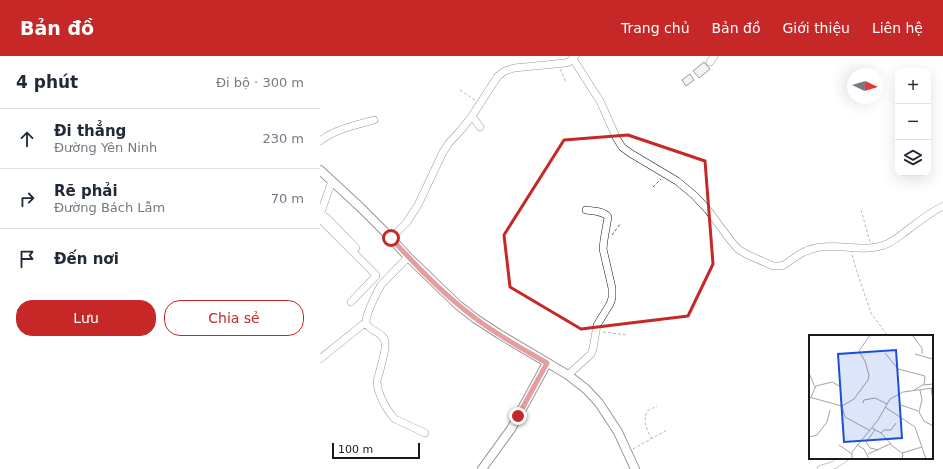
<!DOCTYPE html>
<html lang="vi">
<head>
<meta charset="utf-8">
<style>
  :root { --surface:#fff; --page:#f2f2f3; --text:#1f2937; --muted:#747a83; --line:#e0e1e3; --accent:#c62828 }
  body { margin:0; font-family:"DejaVu Sans",sans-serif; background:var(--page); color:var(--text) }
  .controls { position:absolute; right:12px; top:12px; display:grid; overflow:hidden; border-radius:8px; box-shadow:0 4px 16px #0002 }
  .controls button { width:36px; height:36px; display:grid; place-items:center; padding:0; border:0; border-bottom:1px solid var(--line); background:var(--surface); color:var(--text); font:20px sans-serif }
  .compass { position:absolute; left:527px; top:12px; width:36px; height:36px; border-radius:50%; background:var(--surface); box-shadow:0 4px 16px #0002; rotate:94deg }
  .scale { position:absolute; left:12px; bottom:10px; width:88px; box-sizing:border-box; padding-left:4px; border:2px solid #1a1a1a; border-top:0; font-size:11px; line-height:14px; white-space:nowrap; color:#1a1a1a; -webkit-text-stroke:3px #fff; paint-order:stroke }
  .stop { position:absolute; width:12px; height:12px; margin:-9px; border:3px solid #c62828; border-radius:50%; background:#fff }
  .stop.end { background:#c62828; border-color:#fff; box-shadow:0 1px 4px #0008 }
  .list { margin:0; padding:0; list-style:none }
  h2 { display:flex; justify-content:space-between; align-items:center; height:52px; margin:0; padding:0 16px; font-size:17px }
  h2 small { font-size:13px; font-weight:400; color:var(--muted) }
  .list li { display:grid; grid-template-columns:26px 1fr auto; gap:12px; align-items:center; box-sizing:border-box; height:60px; padding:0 16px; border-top:1px solid var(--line) }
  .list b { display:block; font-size:15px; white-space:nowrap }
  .list p { margin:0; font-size:13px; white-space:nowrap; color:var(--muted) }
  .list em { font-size:13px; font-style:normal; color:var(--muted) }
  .actions { display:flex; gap:8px; padding:12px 16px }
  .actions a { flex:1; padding:9px 0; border:1px solid var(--accent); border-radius:16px; text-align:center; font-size:14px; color:var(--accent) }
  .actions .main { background:var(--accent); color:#fff }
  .icon { flex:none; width:22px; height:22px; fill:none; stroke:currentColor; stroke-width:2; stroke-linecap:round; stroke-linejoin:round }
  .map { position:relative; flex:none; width:623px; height:413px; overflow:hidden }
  header { display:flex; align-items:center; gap:24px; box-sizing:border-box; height:56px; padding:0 20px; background:var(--accent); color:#fff }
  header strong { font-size:19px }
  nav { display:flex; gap:22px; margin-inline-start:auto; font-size:14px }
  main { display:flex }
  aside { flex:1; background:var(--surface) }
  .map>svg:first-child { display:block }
  .building { fill:#e6e6e6; stroke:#1a1a1a }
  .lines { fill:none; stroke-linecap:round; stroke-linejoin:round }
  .minor-casing { stroke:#1a1a1a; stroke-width:8 }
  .major-casing { stroke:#1a1a1a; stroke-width:10 }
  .path { stroke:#5f5f5f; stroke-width:1; stroke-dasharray:3 2; stroke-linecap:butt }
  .minor { stroke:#fff; stroke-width:7 }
  .major { stroke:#fff; stroke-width:8 }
  .route { stroke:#c62828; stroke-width:5 }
  .marked { fill:none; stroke:#c62828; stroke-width:3; stroke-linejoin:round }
  .inset-road { fill:none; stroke:#a3a3a3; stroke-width:1 }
  .view { fill:#1d4ed8; fill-opacity:0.15; stroke:#1d4ed8; stroke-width:2 }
  .inset-edge { fill:none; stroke:#1a1a1a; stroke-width:2 }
</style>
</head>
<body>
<header>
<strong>Bản đồ</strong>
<nav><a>Trang chủ</a><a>Bản đồ</a><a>Giới thiệu</a><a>Liên hệ</a></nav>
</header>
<main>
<aside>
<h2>4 phút<small>Đi bộ · 300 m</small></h2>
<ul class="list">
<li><svg class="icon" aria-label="ahead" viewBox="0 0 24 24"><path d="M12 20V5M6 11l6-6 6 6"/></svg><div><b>Đi thẳng</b><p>Đường Yên Ninh</p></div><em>230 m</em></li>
<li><svg class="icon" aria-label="right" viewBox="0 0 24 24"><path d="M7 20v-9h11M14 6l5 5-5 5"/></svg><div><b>Rẽ phải</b><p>Đường Bách Lẫm</p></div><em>70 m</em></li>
<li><svg class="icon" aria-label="arrive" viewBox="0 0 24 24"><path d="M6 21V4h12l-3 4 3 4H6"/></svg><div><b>Đến nơi</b></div></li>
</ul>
<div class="actions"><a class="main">Lưu</a><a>Chia sẻ</a></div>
</aside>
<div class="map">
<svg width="623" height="413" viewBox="0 0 623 413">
  <rect width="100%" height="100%" fill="#fff"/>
  <path class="building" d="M384 6 390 13 379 22 373 15Z
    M370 18 374 24 366 30 362 24Z"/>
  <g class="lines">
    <defs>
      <path id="minor" d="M253 3 280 45 297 83 302 91 310 97 357 125 374 139 388 154 411 185 418 193 426 198 453 210H460L464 209C474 202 484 194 496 192 517 187 540 196 561 190 570 188 577 182 585 176 597 167 609 157 623 150
        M390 6 394 0
        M152 60 160 71
        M0 85C15 73 36 69 54 64
        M0 158 7 162 36 192
        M0 159 12 125
        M0 163 56 219V220L31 246
        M71 182 87 166 98 149 123 96 129 87 141 74 152 60 178 20 185 15 194 12 245 7 249 6 255 0
        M88 201 61 229C57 236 45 259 46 267 47 269 48 270 50 272 55 276 64 278 65 286 67 292 59 317 57 325 57 337 67 355 75 363L105 377
        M0 303 46 266
        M248 319 271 298 273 293 277 269 290 248 292 242V232L283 193 284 184 288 161C284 155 273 155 266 154
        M501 413 514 409 525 402"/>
      <path id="major" d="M0 114 40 151 71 182 88 201 138 249 156 263 179 278 248 319 266 333 279 347 298 376 315 413
        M162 413 191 373 227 307"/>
    </defs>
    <use href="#minor" class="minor-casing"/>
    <use href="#major" class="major-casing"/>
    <path class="path" d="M240 13 246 26
      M140 34 155 44
      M333 131 341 123
      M541 154 550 186
      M292 179 301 167
      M532 199 538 219 551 257 568 280
      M283 276 307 279
      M332 383C326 373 323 366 327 355L337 350
      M313 393 347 374"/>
    <use href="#minor" class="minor"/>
    <use href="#major" class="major"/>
  </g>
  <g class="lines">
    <path class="route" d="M71 182C97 211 124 239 155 262 177 279 203 293 227 307L198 360"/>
  </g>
  <path d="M0 0H623V413H0ZM308 79 385 105 393 208 368 260 261 273 190 231 184 179 244 84Z" fill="#fff" fill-opacity=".55" fill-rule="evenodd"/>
  <path class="marked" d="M308 79 385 105 393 208 368 260 261 273 190 231 184 179 244 84Z"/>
  <g transform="translate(489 279)">
    <rect width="124" height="124" fill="#fff"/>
    <path class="inset-road" d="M103 0 113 13V19M76 18 89 34 116 41 115 50M106 19 124 24M0 38 6 52M122 53 124 65M105 55 114 50 124 49M111 55 113 65 110 77 115 86 124 91M0 62 33 71 36 82 60 95M2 62 7 51 23 47 32 52M54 68 55 65 66 63 78 69M92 70 109 76M33 71 45 64 59 45 60 40 56 26 50 16 61 0M76 72 106 92 117 124M63 93 72 98 75 95H82L87 88M66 95 57 107 61 113 70 115M72 98 82 109M0 102 8 100 18 87 21 75M30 110 43 119M48 110 55 114 60 124M93 118 113 112M59 119 81 109 94 119 93 124M43 124V117L69 85 81 64 94 57 124 53"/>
    <path class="view" d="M87 15 93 103 35 107 29 19Z"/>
    <rect width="124" height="124" class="inset-edge"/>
  </g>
</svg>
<div class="controls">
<button>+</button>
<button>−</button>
<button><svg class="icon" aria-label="layers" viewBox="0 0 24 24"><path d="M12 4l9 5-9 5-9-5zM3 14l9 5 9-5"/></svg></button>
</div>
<svg class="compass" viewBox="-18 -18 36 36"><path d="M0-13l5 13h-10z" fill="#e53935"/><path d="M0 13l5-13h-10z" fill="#747a83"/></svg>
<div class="scale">100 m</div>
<div class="stop" style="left:71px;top:182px"></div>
<div class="stop end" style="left:198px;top:360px"></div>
</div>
</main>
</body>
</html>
